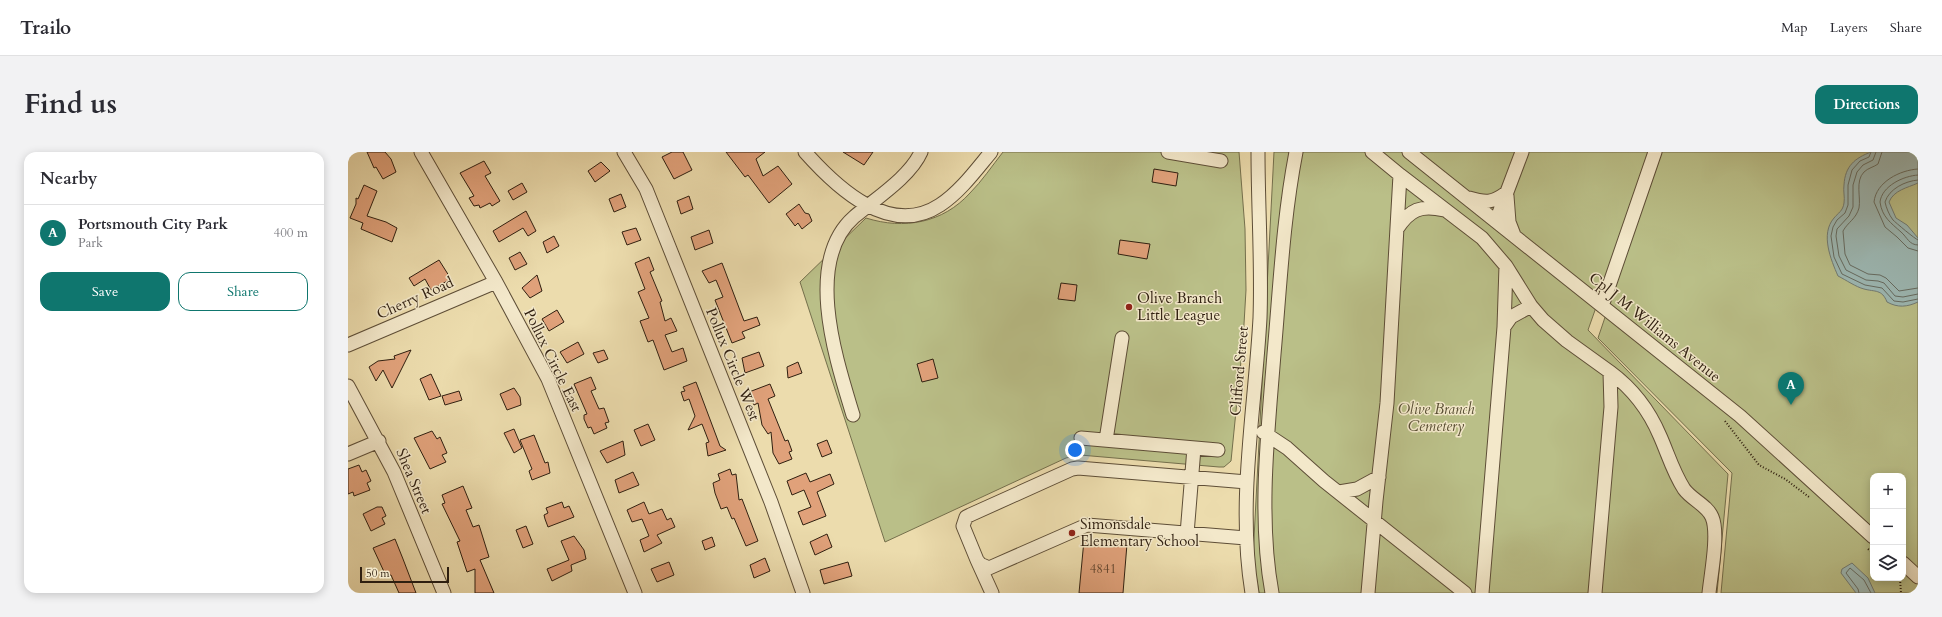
<!DOCTYPE html>
<html lang="en">
<head>
<meta charset="utf-8">
<style>
  :root { --surface:#fff; --page:#f2f2f3; --text:#2b2b33; --muted:#7c7c81; --line:#e1e1e2; --accent:#0f766e }
  body { margin:0; font-family:Cardo,serif; background:var(--page); color:var(--text) }
  .controls { position:absolute; right:12px; bottom:12px; display:grid; overflow:hidden; border-radius:8px; box-shadow:0 2px 10px #0003 }
  .controls button { width:36px; height:36px; display:grid; place-items:center; padding:0; border:0; border-bottom:1px solid var(--line); background:var(--surface); color:var(--text); font:20px sans-serif }
  .scale { position:absolute; left:12px; bottom:10px; width:89px; box-sizing:border-box; padding-left:4px; border:2px solid #2f1f10; border-top:0; font-size:11px; line-height:14px; white-space:nowrap; color:#2f1f10; -webkit-text-stroke:3px #f3e8ca; paint-order:stroke }
  .you { position:absolute; left:727px; top:298px; width:14px; height:14px; margin:-10px; border:3px solid #fff; border-radius:50%; background:#1a73e8; box-shadow:0 0 0 6px #1a73e833 }
  .badge { display:grid; place-items:center; width:26px; height:26px; border-radius:50%; background:var(--accent); color:#fff; font-size:13px; font-weight:700 }
  .pin { position:absolute; translate:-50% -33px; filter:drop-shadow(0 1px 2px #0008) }
  .pin::after { content:''; position:absolute; top:21px; width:14px; height:12px; background:inherit; clip-path:polygon(0 0,100% 0,50% 100%) }
  .list { margin:0; padding:0; list-style:none }
  h2 { display:flex; justify-content:space-between; align-items:center; height:52px; margin:0; padding:0 16px; font-size:17px }
  h2 small { font-size:13px; font-weight:400; color:var(--muted) }
  .list li { display:grid; grid-template-columns:26px 1fr auto; gap:12px; align-items:center; box-sizing:border-box; height:56px; padding:0 16px; border-top:1px solid var(--line) }
  .list b { display:block; font-size:15px; white-space:nowrap }
  .list p { margin:0; font-size:13px; white-space:nowrap; color:var(--muted) }
  .list em { font-size:13px; font-style:normal; color:var(--muted) }
  .actions { display:flex; gap:8px; padding:12px 16px }
  .actions a { flex:1; padding:9px 0; border:1px solid var(--accent); border-radius:12px; text-align:center; font-size:14px; color:var(--accent) }
  .actions .main { background:var(--accent); color:#fff }
  .icon { flex:none; width:22px; height:22px; fill:none; stroke:currentColor; stroke-width:2; stroke-linecap:round; stroke-linejoin:round }
  .map { position:relative; flex:none; width:1570px; height:441px; overflow:hidden; border-radius:12px }
  header { display:flex; align-items:center; gap:24px; box-sizing:border-box; height:56px; padding:0 20px; background:var(--surface); border-bottom:1px solid var(--line) }
  header strong { font-size:19px }
  nav { display:flex; gap:22px; margin-inline-start:auto; font-size:14px }
  .intro { display:flex; align-items:center; justify-content:space-between; box-sizing:border-box; height:96px; padding:0 24px }
  h1 { margin:0; font-size:28px }
  .button { padding:10px 18px; border-radius:12px; background:var(--accent); color:#fff; font-size:14px; font-weight:700 }
  main { display:flex; gap:24px; padding:0 24px }
  aside { flex:1; background:var(--surface); border-radius:12px; box-shadow:0 2px 10px #0003 }
  .map>svg:first-child { display:block }
  .green { fill:#babf88; stroke:#746f4c; fill-rule:evenodd }
  .water { fill:#9db9b5; stroke:#717b73 }
  .lines { fill:none; stroke-linecap:round; stroke-linejoin:round }
  .shore { stroke:#666c62; stroke-width:1 }
  .building { fill:#e0a17a; stroke:#2f1f10 }
  .minor-casing { stroke:#5e4e37; stroke-width:15 }
  .path { stroke:#2f1f10; stroke-width:2; stroke-dasharray:1 2; stroke-linecap:butt }
  .minor { stroke:#f3e8ca; stroke-width:13 }
  .poi-dot { fill:#8f2418; stroke:#f3e8ca; stroke-width:1.5 }
  .labels { text-anchor:middle; stroke-width:3; stroke-linejoin:round; paint-order:stroke }
  .number-label { font-size:13px; fill:#5b402a }
  .street-label { font-size:15px; fill:#2f1f10; stroke:#f3e8ca }
  .poi-label { font-size:15px; fill:#2f1f10; stroke:#f3e8ca; text-anchor:start }
  .park-label { font-size:15px; font-style:italic; fill:#594f34; stroke:#f3e8ca }
</style>
</head>
<body>
<header>
<strong>Trailo</strong>
<nav><a>Map</a><a>Layers</a><a>Share</a></nav>
</header>
<div class="intro"><h1>Find us</h1><a class="button">Directions</a></div>
<main>
<aside>
<h2>Nearby<small></small></h2>
<ul class="list">
<li><span class="badge">A</span><div><b>Portsmouth City Park</b><p>Park</p></div><em>400 m</em></li>
</ul>
<div class="actions"><a class="main">Save</a><a>Share</a></div>
</aside>
<div class="map">
<svg width="1570" height="441" viewBox="0 0 1570 441">
  <rect width="100%" height="100%" fill="#ecdcad"/>
  <filter id="stains"><feTurbulence type="fractalNoise" baseFrequency=".005" numOctaves="4"/><feColorMatrix values="0 0 0 0 .2 0 0 0 0 .09 0 0 0 0 .02 0 0 0 .5 -.17"/></filter>
  <radialGradient id="worn" r=".72"><stop offset=".6" stop-color="#630" stop-opacity="0"/><stop offset="1" stop-color="#630" stop-opacity=".3"/></radialGradient>
  <path class="green" d="M655 0H891L897 77 898 138 895 189 883 309 876 315H871L732 303 718 306 537 390 452 130 518 66C556 78 595 71 622 41 634 29 644 14 655 0Z
    M926 0H1303L1240 178 1380 322 1369 441H911L905 406Z
    M1313 0H1570V441H1373L1384 321 1250 186ZM1525 324H1555V426H1525Z"/>
  <path class="water" d="M1523 0H1570V31C1559 36 1546 38 1541 50L1548 66 1559 73 1570 86V150C1559 155 1550 156 1539 150 1534 137 1527 140 1516 137 1508 135 1498 128 1490 124 1483 108 1472 82 1486 66 1490 61 1495 59 1496 51 1497 45 1495 39 1496 33 1497 14 1507 6 1523 0Z
    M1504 411 1520 426 1527 441H1508L1493 421 1494 417Z"/>
  <g class="lines">
    <path class="shore" d="M1523 0 1521 5 1512 9 1504 18 1500 33V53L1497 61 1489 68 1485 75 1483 84 1486 105 1494 122 1517 133 1534 136 1546 149 1555 150 1570 147
      M1528 0 1525 8 1515 13 1509 20 1505 33V55L1501 64 1489 77 1488 84 1491 104 1498 118 1518 128 1530 129 1536 131 1547 144 1555 145 1570 142
      M1534 0 1530 12C1526 15 1520 16 1516 20 1507 29 1513 45 1511 56 1508 67 1500 70 1495 79L1497 102 1502 113 1520 122 1532 123 1538 126 1551 139 1570 136
      M1570 17C1552 18 1528 30 1526 50L1537 75 1549 85 1560 96 1570 99
      M1570 23C1555 24 1534 34 1532 50 1534 65 1543 71 1553 80 1559 85 1561 93 1570 93
      M1570 28C1557 29 1541 37 1537 50 1538 55 1541 63 1545 68 1547 70 1568 88 1570 88
      M1511 441 1510 437 1498 421 1502 416 1516 428 1523 441"/>
  </g>
  <path class="building" d="M19 0H37L43 7 48 20 35 27 28 15 26 16Z
    M324 0H335L344 18 326 27 314 5Z
    M378 0H417L408 7 415 24 430 14 444 32 421 51 400 23 397 25Z
    M495 0H525L516 13Z
    M136 9 143 21 137 24 152 49 144 54 142 51 132 56 131 53 126 54 121 46 126 44 112 21Z
    M253 10 262 19 247 30 240 19Z
    M806 17 830 21 828 34 804 30Z
    M174 31 179 40 165 48 160 39Z
    M16 33 29 39 19 64 38 70 49 76 44 90 13 77 15 71 2 66 8 52V46L10 47Z
    M273 42 278 55 266 60 261 47Z
    M341 44 345 57 333 62 329 49Z
    M451 52 457 61 461 62 464 69 454 77 450 71 447 74 438 62Z
    M178 59 188 79 180 84 175 76 151 90 145 79Z
    M288 76 293 88 279 93 274 80Z
    M361 78 365 91 347 98 343 85Z
    M206 84 211 94 199 101 195 90Z
    M772 88 802 92 799 107 770 102Z
    M172 100 179 112 167 118 161 106Z
    M301 105 306 118 302 120 314 149 312 150 317 169 323 166 329 179 317 183 324 200 335 196 339 209 316 218 305 188 300 190 292 169 301 166 290 140 297 137 287 111Z
    M91 108 103 127 83 138 77 127 66 134 61 126Z
    M374 111 396 169 409 165 412 173 394 180 397 186 384 191 367 148 375 145 368 128 361 131 354 119Z
    M189 123 194 139 182 146 174 136Z
    M713 131 729 133 727 149 710 147Z
    M209 158 216 170 201 179 194 167Z
    M230 190 236 202 219 211 212 200Z
    M63 198 44 236 35 218 28 229 21 215 30 209 47 207 46 204Z
    M256 198 260 207 250 211 245 201Z
    M411 200 416 214 397 221 394 206Z
    M585 207 590 226 574 230 569 212Z
    M450 210 454 221 440 226 439 215Z
    M83 222 93 244 81 248 72 227Z
    M243 225 248 237 243 239 251 257 256 256 261 270 257 271 259 276 246 282 243 275 240 276 236 267V263L239 262 226 232Z
    M348 230 372 294 378 298 360 304 358 291 361 290 354 272 340 278 347 264 341 247 336 249 333 240 337 239 335 235Z
    M422 232 427 244 420 247 437 289 440 288 444 299 441 300 444 307 431 312 425 301 423 280 420 282 414 273 410 251 406 253 401 240Z
    M166 236 172 245 173 253 159 258 152 242Z
    M111 239 114 248 97 253 94 244Z
    M300 272 307 288 293 294 286 278Z
    M166 277 174 296 166 301 156 281Z
    M84 279 89 287 92 285 99 301 94 303 98 310 82 317 66 286Z
    M186 283 197 311 200 310 202 321 184 328 181 319 184 317 172 288Z
    M479 288 484 301 474 305 469 292Z
    M275 289 277 303 259 311 252 299Z
    M11 313 14 320 18 318 23 329 19 331 22 338 6 344 5 340 0 342V317Z
    M382 317 384 323 388 322 391 348 394 347 410 389 398 394 386 366 384 367 379 355 373 357 367 341 365 331 372 328 370 322Z
    M285 320 291 333 271 341 267 328Z
    M458 321 462 330 482 322 486 332 469 340 478 364 455 373 450 360 463 355 456 338 444 343 439 329Z
    M115 334 124 356 118 358 125 375 131 373 141 405 132 408 146 441H127V417L119 420 109 390 112 389 94 352 97 351 94 343Z
    M214 350 216 356 221 354 226 365 200 375 197 367 196 363 200 361 198 356Z
    M296 350 301 362 314 357 319 368 323 366 327 375 309 383 314 391 296 400 292 388 301 384 294 367 284 370 279 358Z
    M29 355H34L38 364 34 366 37 372 23 379 15 362Z
    M178 374 185 392 175 396 168 378Z
    M479 382 484 395 467 403 462 390Z
    M226 384 236 398 238 407 223 413 224 419 204 429 199 417 221 408 213 389Z
    M364 385 367 394 357 398 354 389Z
    M47 387 55 407 68 441H51L43 423 38 424 25 396Z
    M736 388 779 392 775 441H731Z
    M417 406 422 419 406 426 402 413Z
    M321 410 326 423 309 430 303 417Z
    M500 410 504 424 476 432 472 418Z"/>
  <g class="lines">
    <defs>
      <path id="minor" d="M73 0 148 130 200 227 287 441
        M276 0 298 37 423 350 455 441
        M457 0C489 36 542 86 592 53 612 40 628 18 643 0
        M820 0 873 9
        M1061 0 1392 264 1525 385
        M1052 23 1134 86 1158 114 1183 154 1195 168 1219 189 1262 220 1263 255 1247 441
        M1159 44 1161 70 1166 83
        M1121 46C1138 51 1144 51 1158 41
        M1148 69 1174 0
        M1049 77C1062 57 1073 53 1096 58
        M1254 154 1307 0
        M1156 175 1158 114
        M0 193 148 130
        M1262 220C1285 237 1301 258 1312 284 1320 302 1325 320 1336 337 1344 348 1359 353 1364 365 1371 381 1363 422 1361 441
        M0 234 46 320 96 441
        M505 263C489 210 455 110 506 65 527 47 562 25 573 0
        M915 280 939 296 976 329 1117 441
        M733 286 870 298
        M758 288 774 186
        M0 302 31 289
        M991 340 1009 337 1031 325
        M839 382 846 296
        M898 386 739 373 641 416 632 412 629 408 615 374 618 365 622 363 724 317 730 316 899 330
        M629 408 644 441
        M1555 411 1570 425
        M904 441C889 350 907 258 912 166 914 111 910 56 910 0
        M924 441C910 365 920 279 926 202 932 135 935 67 948 0
        M1020 441 1028 349 1039 251 1052 23 1024 0
        M1134 441 1156 175 1163 165 1183 154"/>
    </defs>
    <use href="#minor" class="minor-casing"/>
    <path class="path" d="M1377 269 1411 313 1437 327 1461 345
      M1520 397 1525 401
      M1552 427 1553 441"/>
    <use href="#minor" class="minor"/>
  </g>
  <g class="poi-dot">
    <circle cx="781" cy="155" r="4"/>
    <circle cx="724" cy="381" r="4"/>
  </g>
  <g class="labels">
    <g class="number-label">
      <text x="755" y="421">4841</text>
    </g>
    <g class="street-label">
      <text transform="translate(67 146) rotate(-24)" y="5">Cherry Road</text>
      <text transform="translate(1307 175) rotate(39)" y="5">Cpl J M Williams Avenue</text>
      <text transform="translate(205 208) rotate(64)" y="5">Pollux Circle East</text>
      <text transform="translate(385 212) rotate(68)" y="5">Pollux Circle West</text>
      <text transform="translate(891 219) rotate(-85)" y="5">Clifford Street</text>
      <text transform="translate(66 329) rotate(67)" y="5">Shea Street</text>
    </g>
    <g class="poi-label">
      <text x="789" y="151">Olive Branch<tspan x="789" dy="17">Little League</tspan></text>
      <text x="732" y="377">Simonsdale<tspan x="732" dy="17">Elementary School</tspan></text>
    </g>
    <g class="park-label">
      <text x="1088" y="262">Olive Branch<tspan x="1088" dy="17">Cemetery</tspan></text>
    </g>
  </g>
  <rect width="100%" height="100%" filter="url(#stains)"/>
  <rect width="100%" height="100%" fill="url(#worn)"/>
</svg>
<div class="controls">
<button>+</button>
<button>−</button>
<button><svg class="icon" aria-label="layers" viewBox="0 0 24 24"><path d="M12 4l9 5-9 5-9-5zM3 14l9 5 9-5"/></svg></button>
</div>
<div class="scale">50 m</div>
<div class="you"></div>
<div class="pin badge" style="left:1443px;top:253px">A</div>
</div>
</main>
</body>
</html>
